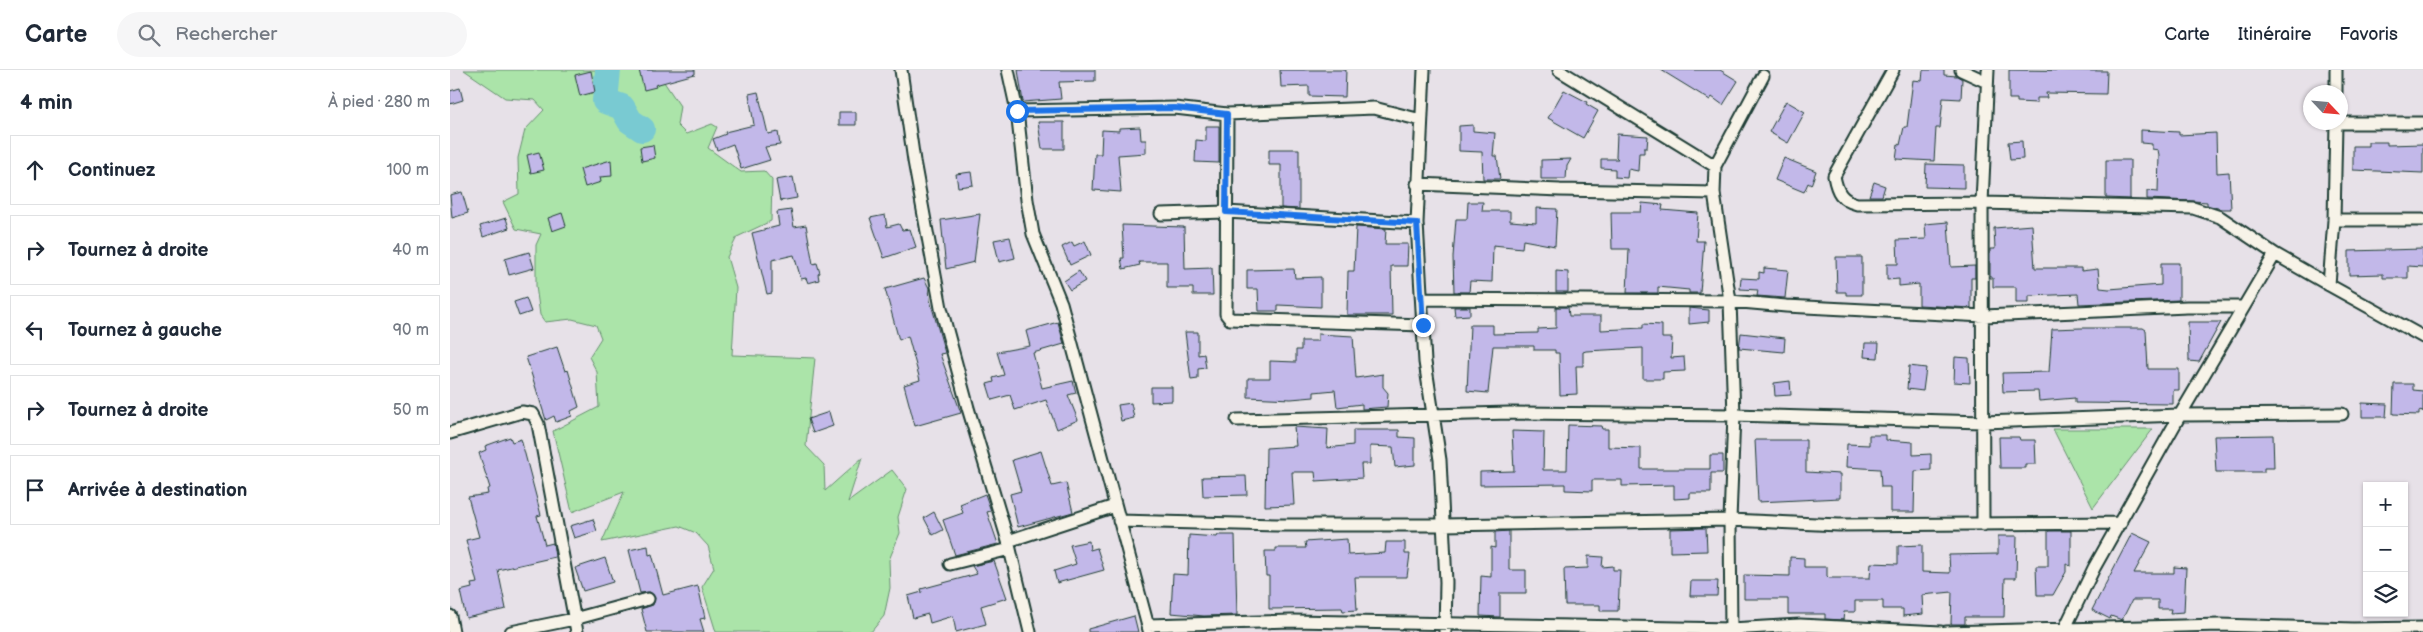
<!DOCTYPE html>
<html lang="fr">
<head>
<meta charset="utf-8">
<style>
  :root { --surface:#fff; --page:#f6f6f7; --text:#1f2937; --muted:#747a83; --line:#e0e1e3 }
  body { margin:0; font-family:"Balsamiq Sans",sans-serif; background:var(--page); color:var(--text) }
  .controls { position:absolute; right:15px; bottom:15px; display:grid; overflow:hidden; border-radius:0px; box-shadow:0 1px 4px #0004 }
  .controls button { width:45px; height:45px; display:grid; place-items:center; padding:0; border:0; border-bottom:1px solid var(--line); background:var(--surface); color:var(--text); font:25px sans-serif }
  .compass { position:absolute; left:1853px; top:15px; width:45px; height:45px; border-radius:50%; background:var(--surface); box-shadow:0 1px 4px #0004; rotate:116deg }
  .stop { position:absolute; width:15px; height:15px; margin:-11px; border:4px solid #1a73e8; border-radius:50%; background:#fff }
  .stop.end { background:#1a73e8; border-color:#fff; box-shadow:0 1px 5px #0008 }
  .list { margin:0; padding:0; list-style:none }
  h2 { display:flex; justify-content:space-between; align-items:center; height:65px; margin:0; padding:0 20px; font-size:21px }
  h2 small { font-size:16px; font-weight:400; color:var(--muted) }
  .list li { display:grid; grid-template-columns:32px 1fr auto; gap:15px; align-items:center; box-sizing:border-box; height:70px; margin:0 10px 10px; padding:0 10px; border:1px solid var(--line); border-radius:0px }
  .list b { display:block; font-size:19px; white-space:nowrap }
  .list em { font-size:16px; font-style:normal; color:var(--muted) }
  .icon { flex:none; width:28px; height:28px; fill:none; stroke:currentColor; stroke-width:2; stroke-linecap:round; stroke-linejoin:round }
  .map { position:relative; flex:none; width:1973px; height:562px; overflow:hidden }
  header { display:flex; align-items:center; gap:30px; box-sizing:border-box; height:70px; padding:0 25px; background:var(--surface); border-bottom:1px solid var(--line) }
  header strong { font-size:24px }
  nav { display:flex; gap:28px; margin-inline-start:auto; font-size:18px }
  .search { width:350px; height:45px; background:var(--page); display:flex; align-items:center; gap:12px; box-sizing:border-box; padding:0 18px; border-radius:28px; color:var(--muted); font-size:19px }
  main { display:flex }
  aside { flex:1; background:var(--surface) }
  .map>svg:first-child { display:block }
  .green { fill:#abe4a9; stroke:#65906e }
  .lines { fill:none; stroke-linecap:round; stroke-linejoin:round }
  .river { stroke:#79cad2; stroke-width:26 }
  .building { fill:#c2b8e9; stroke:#1f3d34 }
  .street-casing { stroke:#1f3d34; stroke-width:15 }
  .street { stroke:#f7f3e8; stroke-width:11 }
  .route { stroke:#1a73e8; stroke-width:6 }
</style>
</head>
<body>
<header>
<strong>Carte</strong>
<div class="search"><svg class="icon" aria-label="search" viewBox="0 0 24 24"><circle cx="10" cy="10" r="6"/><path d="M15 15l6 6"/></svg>Rechercher</div>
<nav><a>Carte</a><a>Itinéraire</a><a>Favoris</a></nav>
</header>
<main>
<aside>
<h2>4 min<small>À pied · 280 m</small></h2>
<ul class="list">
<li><svg class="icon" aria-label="ahead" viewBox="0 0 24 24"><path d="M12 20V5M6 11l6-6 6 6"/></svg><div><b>Continuez</b></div><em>100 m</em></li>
<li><svg class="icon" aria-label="right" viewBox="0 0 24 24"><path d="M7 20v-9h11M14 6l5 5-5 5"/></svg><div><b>Tournez à droite</b></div><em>40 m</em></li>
<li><svg class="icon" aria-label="left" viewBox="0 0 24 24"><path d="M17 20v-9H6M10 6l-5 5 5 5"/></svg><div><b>Tournez à gauche</b></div><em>90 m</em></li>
<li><svg class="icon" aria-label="right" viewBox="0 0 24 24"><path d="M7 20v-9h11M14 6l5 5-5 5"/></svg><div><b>Tournez à droite</b></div><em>50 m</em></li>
<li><svg class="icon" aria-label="arrive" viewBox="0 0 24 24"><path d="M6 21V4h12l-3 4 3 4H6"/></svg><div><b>Arrivée à destination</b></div></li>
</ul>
</aside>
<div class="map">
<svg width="1973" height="562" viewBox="0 0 1973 562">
  <rect width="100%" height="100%" fill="#e7e1e8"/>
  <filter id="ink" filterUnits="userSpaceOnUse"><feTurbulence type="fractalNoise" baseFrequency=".02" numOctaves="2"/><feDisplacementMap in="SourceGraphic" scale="10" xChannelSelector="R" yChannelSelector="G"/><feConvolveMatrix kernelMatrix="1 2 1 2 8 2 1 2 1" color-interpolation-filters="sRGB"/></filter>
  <g filter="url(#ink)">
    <path class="green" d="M14 0H206L230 36 227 55 236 64 262 54 267 57 258 78 291 102 314 101 322 110 321 151 287 167 277 187 286 218 282 285 365 288 356 376 374 395 375 421 412 388 398 432 442 400 457 419 448 447 450 463 439 490 440 518 434 546 421 562H266L252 517 264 498 258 476 246 463 229 456 152 472 174 422 122 442 103 361 149 337 147 302 139 287 151 268 146 255 122 249 95 252 90 245 86 216V175L91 164 66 159 53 132 69 124 68 88 75 60 94 40 85 30 55 28Z
      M1603 359H1703L1643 438Z"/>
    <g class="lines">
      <path class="river" d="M158 0 155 31 172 37 180 51 192 59"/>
    </g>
    <path class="building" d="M189 0H245V4L205 15 206 17 194 20Z
      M568 0H645V11L609 12 611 29 573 32Z
      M830 0H896L895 27 859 26V16L831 17Z
      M1211 0H1270L1288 11 1273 35 1262 27 1260 30Z
      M1473 0H1494V5L1507 6 1512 9 1511 29 1493 28 1490 58H1486L1484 91 1446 89 1448 74 1450 75 1454 57H1457L1463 10 1472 11Z
      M1559 0 1657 1 1656 24 1596 23 1597 28H1587V33L1567 32V29H1559Z
      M141 1 145 22 130 26 125 5Z
      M10 18 13 30 0 34V21Z
      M1114 20 1137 32 1136 34 1148 41 1133 68 1098 48Z
      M308 22 318 64 328 62 330 75 315 77 320 90 291 99 283 74 267 80 263 69 276 64 275 62 304 55 299 24Z
      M1336 31 1355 42 1338 73 1319 62Z
      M389 42H406V55H389Z
      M588 52H614V79H592Z
      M1023 55V61L1045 63 1043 86H1047L1050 109H1033L1032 82 1009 81V56Z
      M756 56H769V93L745 92 746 70 756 71Z
      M690 57 691 70H696V83L668 85 671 122 643 120 645 84H651L652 60 669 61V58Z
      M1691 60 1729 62V65L1766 63 1767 103 1779 102 1781 139H1771L1757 135V132L1743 131 1697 129V121L1708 122 1709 85 1708 80 1702 79V74L1691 73Z
      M1167 64 1198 66 1197 78H1194V83H1189L1188 101 1178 99 1177 108 1165 107V99L1151 98V89H1168L1166 87Z
      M1572 71 1573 89 1560 90 1558 72Z
      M1918 72H1937V75L1973 74V103L1903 100V76H1918Z
      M203 75 205 88 192 91 190 77Z
      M819 79H849V139L831 138V95H819Z
      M89 82 94 100 81 103 77 85Z
      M1334 88 1366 101 1361 115 1358 113 1354 122 1325 110Z
      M1121 89 1117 96 1116 109H1091V90Z
      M161 90 162 106 150 107 151 112 135 117 130 99Z
      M1656 90H1680V129L1656 128Z
      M1476 94 1514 95V118L1475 117Z
      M521 102 523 115 508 117 506 104Z
      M343 107 347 128 330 131 326 110Z
      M1424 112 1435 116 1432 126H1419Z
      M12 122 18 143 2 148 0 125Z
      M1018 132H1033L1032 141H1060V151L1086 153V138L1107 139 1105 176 1073 170 1072 178 1043 175 1042 212 1020 211 1019 222H1004L1003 187 1006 149H1017Z
      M1192 133 1213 135 1212 140 1248 143 1246 171H1254L1250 223H1239V220L1208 217V223H1177L1179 179H1162L1161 142H1191Z
      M341 140 344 157 356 155 363 194 367 193 370 203 368 204 369 210 358 213 356 208 351 209 344 185 322 190V223L317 224 302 163 329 156 327 142Z
      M112 143 116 156 102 161 98 148Z
      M530 144 524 192 496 199 491 150Z
      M435 145 437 157 449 154 452 160 460 159 466 177 434 188 420 148Z
      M56 148 59 158 33 167 30 156Z
      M1498 152 1501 197 1525 196V208H1521V238L1469 235V214L1449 216V209L1437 210V194H1448L1447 170 1476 169 1475 154Z
      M672 155 734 157 735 199 762 198 763 225H743V218H717V192H689L690 195 673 199 671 188H674Z
      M1582 155 1585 198H1631V201L1648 199 1650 218 1659 219 1711 215V193H1729V230L1629 234 1628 224 1579 226V233H1566V217H1543V208H1540V179H1545L1544 158Z
      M906 157 936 159 935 174H958L957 196H941L942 245H897L898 201H904Z
      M560 167 565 188 549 192 544 170Z
      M635 171 641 185 620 195 612 177 622 172 624 176Z
      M1973 179V197L1958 196V208H1933V204L1899 205V181Z
      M79 182 84 198 59 205 55 189Z
      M1386 187H1412V225H1396V222H1387Z
      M1314 198 1338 200 1335 228 1307 226 1308 220 1290 219 1291 208 1309 209V202L1314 203Z
      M844 199 845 208 871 207V237L828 235V241H809L808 219H797V200Z
      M629 201 635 211 620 220 614 211Z
      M1106 201 1118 202V222H1106Z
      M474 208 479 218 480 230 495 283 490 284 511 343 465 356 454 315 470 310 458 266 449 270 435 219Z
      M76 228 81 242 69 246 64 232Z
      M1004 237H1020V245L1005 246Z
      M1106 237H1118L1119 246H1151V260L1193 258V254L1212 255V268H1222L1221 288 1234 287 1235 301 1213 302V309H1193V278L1136 281 1133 282V296H1126L1127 324 1110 325 1109 283H1105V280H1084V276H1043L1038 323 1017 321 1020 255H1043V264L1088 263V259L1106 258Z
      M1239 238 1259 240V252L1239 254Z
      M608 252 614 274 583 283 592 318 623 311 626 323 618 325 628 350 607 359 596 330 565 340 560 325 542 330 537 314 544 312 543 308 554 305 547 282 580 276 576 261Z
      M1738 252H1771L1749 292 1739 291Z
      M1631 258H1693L1696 260 1698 299H1729V320H1723V334L1625 333V328L1589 331 1588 321 1553 322 1552 303 1599 302 1602 259Z
      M735 262H748V285L754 284 756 298 748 299V309L741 310Z
      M1291 263 1335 268 1334 282 1289 278Z
      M868 264 903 266 906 308 933 304V317L938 323 937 337 912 339V334L887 337 885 320 864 322V327L841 329 798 327V308H820V291L846 292V280H851V271H868Z
      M1415 273H1429L1428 288 1414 287Z
      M107 277 115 301 118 300 129 337 121 341 122 346 106 352 104 346 96 350 76 287Z
      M1505 287 1519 288 1520 313 1504 312Z
      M1459 296 1476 298 1473 321 1457 319Z
      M1340 311 1341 325 1325 326 1324 313Z
      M1944 314H1963V320L1973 321V342L1969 341V345L1943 344Z
      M701 317H722V331L701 332Z
      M681 333 684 348 671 351 668 335Z
      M1912 333 1937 334 1936 347H1912Z
      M379 342 383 356 363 363 358 349Z
      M1118 355 1151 356 1152 359H1158V377L1191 378V399H1260V385H1273V403H1261V423H1240V428L1224 429V415L1172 416V410H1142V421L1115 420V414L1030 415V402L1064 401 1062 361 1094 362 1093 400H1117Z
      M844 357 878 359 877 378 903 375V360H949V367L965 368V395L945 397 943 377 920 376V394H911L912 408 866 411 865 402H842L844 435 815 436 816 378 846 376Z
      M1419 365H1436V370L1463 372V385L1481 384V400L1465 401 1464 442H1440V417H1431L1430 399 1396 397 1397 374 1419 375Z
      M1823 365 1824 398H1814V402H1766L1764 366Z
      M60 367 62 372 71 369 91 445 87 446 95 475 103 473 105 487 48 500 56 539 16 548 10 521 22 518 21 514 27 513 16 470 29 467 18 427 38 424 37 419 40 418 29 383 36 380 35 376Z
      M1549 367H1569L1570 370H1585L1586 394H1575V398H1550Z
      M1305 370H1356V402L1390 404V428L1308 432Z
      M591 381 602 416 616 413 623 442 568 457 560 424 571 421 562 390Z
      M796 406 797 425 753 426 752 407Z
      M535 424 541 441 537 442 548 474 505 485 493 450 513 443 510 434Z
      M484 442 493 460 483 465 474 448Z
      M143 449 147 461 124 468 120 456Z
      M1256 458 1257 481 1220 482V459Z
      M1059 461V500H1076V523H1050V547L1030 546 1031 506 1041 507V477L1045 478V462Z
      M1598 461H1621V496L1616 494V502L1603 525H1587L1586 496H1598Z
      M1682 463 1701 472 1684 503H1724V497L1736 498 1734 542 1720 543 1721 539H1708V530H1682L1672 550 1661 546 1660 549 1642 540Z
      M739 465 767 467 768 465H785L787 545 754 546 721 543 723 504 738 505Z
      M1548 466H1567L1566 508H1555L1554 547H1515V554H1501L1502 522 1472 525 1473 544 1453 546V539H1433V531H1405V542H1394L1393 550 1375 549V544H1338V529H1294V505L1340 506V487L1354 488V497H1377V506L1379 508H1420L1421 493 1448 494V476L1472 475V502L1500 503 1499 485 1548 484Z
      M897 469 898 485 935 483 936 472H955V484H960L957 507H905L907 540 893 541 892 538 819 539V506H816L815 481H826V478H856L855 472Z
      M639 471 640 480 647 478 654 500 607 513 604 501 626 494 620 475Z
      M198 476 199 485 202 484 213 525 248 516 255 548 250 549 254 562H197L191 539 203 535 205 528 200 522 190 523 179 480Z
      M1138 486 1153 487 1152 497 1163 496V500H1170L1168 541H1150V535H1115L1114 499 1138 498Z
      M155 488 163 512 133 521 125 498Z
      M544 491 557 528 531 536 536 554 506 562 503 546 480 553 478 544 463 548 458 526 472 522 471 519 527 504 522 496Z
      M1241 511H1268L1267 526H1240Z
      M684 546 688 562H638V559Z"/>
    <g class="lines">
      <defs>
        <path id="street" d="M451 0 464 91 491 238 518 338 558 471 580 562
          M558 0 567 41 577 130 583 164 611 233 699 560
          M974 0 967 153 975 292 990 390 996 512 995 562
          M1109 0 1265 96 1313 6
          M1443 0 1384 106C1387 122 1391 130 1407 134L1532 133 1743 138 1770 147 1825 184
          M1511 0 1537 12
          M1886 22V0
          M567 41 725 38 777 44 924 38 971 50
          M777 44 776 244 780 249 973 255
          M1265 96 1264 123 1280 231 1284 345 1280 450 1281 562
          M967 114 1110 120 1264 123
          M711 144 776 142 967 153
          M1884 150H1973
          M1879 215 1973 267
          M972 229 1280 231 1336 236 1534 246 1737 237H1793
          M787 350 1060 343 1284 345 1533 352 1730 345 1892 344
          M0 363 72 342 83 344 88 354 127 562
          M669 451 827 455H993L1280 450 1389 455 1671 453
          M1533 455 1532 133 1538 0
          M558 471 665 436
          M500 494 560 479
          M0 546 3 562
          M698 555 842 551 1281 559 1350 555 1491 562
          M61 562 124 549 198 529
          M1496 562 1770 555 1903 559 1973 558
          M1613 562 1644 498 1730 345 1825 184 1879 215 1884 150 1886 53H1973"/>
      </defs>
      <use href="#street" class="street-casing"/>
      <use href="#street" class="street"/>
    </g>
  </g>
  <g class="lines" filter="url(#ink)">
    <path class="route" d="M567 41 725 38 777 44 776 142 967 153 973 255"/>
  </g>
</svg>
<div class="controls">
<button>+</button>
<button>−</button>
<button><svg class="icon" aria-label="layers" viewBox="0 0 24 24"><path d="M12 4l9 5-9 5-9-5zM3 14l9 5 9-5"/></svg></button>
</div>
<svg class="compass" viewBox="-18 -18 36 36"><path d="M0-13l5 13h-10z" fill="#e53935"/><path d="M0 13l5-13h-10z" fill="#747a83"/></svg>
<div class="stop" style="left:567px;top:41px"></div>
<div class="stop end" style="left:973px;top:255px"></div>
</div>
</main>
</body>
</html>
